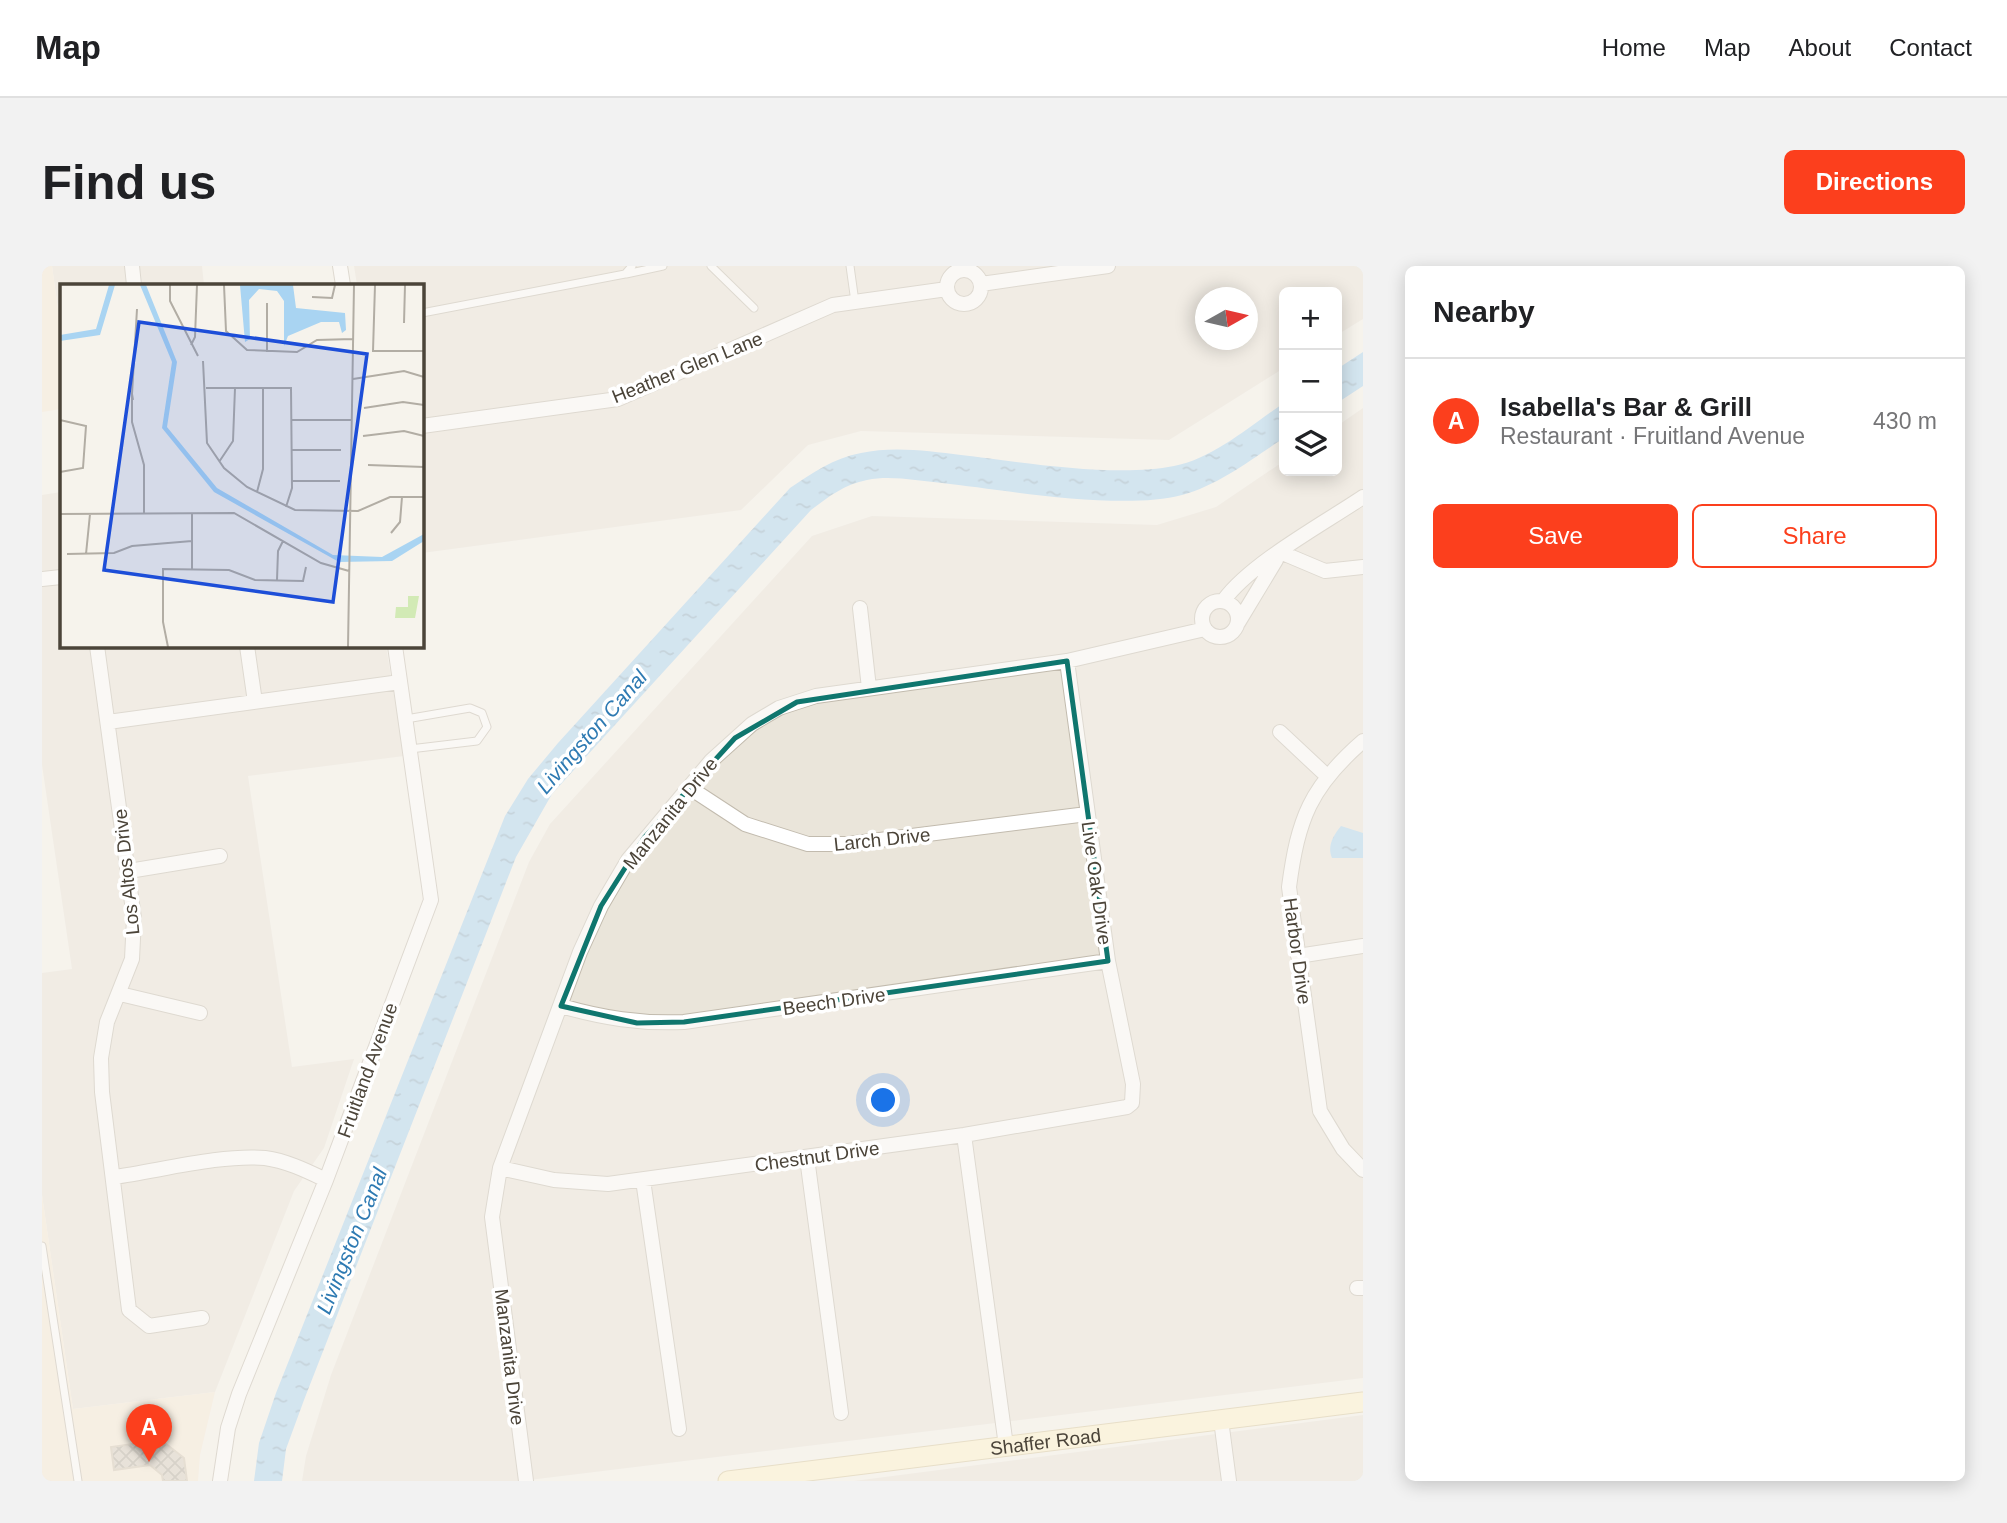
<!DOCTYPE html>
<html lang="en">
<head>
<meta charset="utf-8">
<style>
  :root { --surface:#fff; --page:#f2f2f2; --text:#202124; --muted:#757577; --line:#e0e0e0; --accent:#fc3f1d }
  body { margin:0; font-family:Arial,sans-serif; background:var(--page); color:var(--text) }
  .controls { position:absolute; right:21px; top:21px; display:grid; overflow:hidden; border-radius:10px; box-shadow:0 4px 18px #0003 }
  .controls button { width:63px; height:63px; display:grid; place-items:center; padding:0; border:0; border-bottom:2px solid var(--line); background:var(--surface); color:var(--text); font:35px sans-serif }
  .compass { position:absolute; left:1153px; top:21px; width:63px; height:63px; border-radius:50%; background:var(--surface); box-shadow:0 4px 18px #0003; rotate:82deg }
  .you { position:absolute; left:842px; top:835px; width:24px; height:24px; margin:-18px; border:5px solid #fff; border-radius:50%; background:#1a73e8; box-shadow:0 0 0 10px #1a73e833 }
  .badge { display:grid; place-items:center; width:46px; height:46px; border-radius:50%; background:var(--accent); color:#fff; font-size:23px; font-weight:700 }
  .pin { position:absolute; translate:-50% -58px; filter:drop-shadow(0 2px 4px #0008) }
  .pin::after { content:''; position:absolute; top:37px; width:24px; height:21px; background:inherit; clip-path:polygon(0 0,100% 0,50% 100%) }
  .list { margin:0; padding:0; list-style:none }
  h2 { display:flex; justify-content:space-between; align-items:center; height:91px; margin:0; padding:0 28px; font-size:30px }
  h2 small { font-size:23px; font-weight:400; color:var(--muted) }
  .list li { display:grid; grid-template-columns:46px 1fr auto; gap:21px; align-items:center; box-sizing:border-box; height:126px; padding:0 28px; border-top:2px solid var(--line) }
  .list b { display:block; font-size:26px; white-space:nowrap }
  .list p { margin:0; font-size:23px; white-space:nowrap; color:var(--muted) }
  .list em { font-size:23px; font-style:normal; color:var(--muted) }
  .actions { display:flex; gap:14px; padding:21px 28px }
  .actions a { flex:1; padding:16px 0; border:2px solid var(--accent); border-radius:10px; text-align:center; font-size:24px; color:var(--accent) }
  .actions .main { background:var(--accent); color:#fff }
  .icon { flex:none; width:38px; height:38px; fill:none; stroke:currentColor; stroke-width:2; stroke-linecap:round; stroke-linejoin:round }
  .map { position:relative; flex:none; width:1321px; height:1215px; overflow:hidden; border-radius:10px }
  header { display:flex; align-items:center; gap:42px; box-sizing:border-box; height:98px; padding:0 35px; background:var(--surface); border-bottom:2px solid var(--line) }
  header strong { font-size:33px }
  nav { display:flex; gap:38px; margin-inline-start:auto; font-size:24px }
  .intro { display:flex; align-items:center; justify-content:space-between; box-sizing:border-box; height:168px; padding:0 42px }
  h1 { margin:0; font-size:49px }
  .button { padding:18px 32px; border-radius:10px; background:var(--accent); color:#fff; font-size:24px; font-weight:700 }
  main { display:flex; gap:42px; padding:0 42px }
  aside { flex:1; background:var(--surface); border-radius:10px; box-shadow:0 4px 18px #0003 }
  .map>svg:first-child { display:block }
  .residential { fill:#eae5da; fill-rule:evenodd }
  .commercial { fill:#f7ead8 }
  .water { fill:url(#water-ripples) }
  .building { fill:url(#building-cross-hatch); stroke:#d3c7b4; stroke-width:2 }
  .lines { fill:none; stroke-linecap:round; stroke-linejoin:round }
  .lane-casing { stroke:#c2bbae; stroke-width:9 }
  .street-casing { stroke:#c2bbae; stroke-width:16 }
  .secondary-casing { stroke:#d6c79b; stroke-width:21 }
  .lane { stroke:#fff; stroke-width:7 }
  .street { stroke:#fff; stroke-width:14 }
  .secondary { stroke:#fff3cd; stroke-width:19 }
  .marked { fill:none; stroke:#0f766e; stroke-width:5; stroke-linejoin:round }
  .labels { text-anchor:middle; stroke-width:7; stroke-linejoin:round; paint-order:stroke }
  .street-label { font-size:19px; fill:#4b4439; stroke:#fff }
  .water-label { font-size:21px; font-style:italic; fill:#2e7ab2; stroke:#fff }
  .inset-road { fill:none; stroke:#b2ada4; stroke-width:2 }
  .view { fill:#1d4ed8; fill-opacity:0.15; stroke:#1d4ed8; stroke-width:3.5 }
  .inset-edge { fill:none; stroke:#4b4439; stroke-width:3.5 }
</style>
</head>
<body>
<header>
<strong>Map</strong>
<nav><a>Home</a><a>Map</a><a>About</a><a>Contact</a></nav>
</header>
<div class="intro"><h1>Find us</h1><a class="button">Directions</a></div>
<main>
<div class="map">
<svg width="1321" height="1215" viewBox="0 0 1321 1215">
  <defs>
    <pattern id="water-ripples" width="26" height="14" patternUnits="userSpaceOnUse" patternTransform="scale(1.75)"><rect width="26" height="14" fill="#a9d4f2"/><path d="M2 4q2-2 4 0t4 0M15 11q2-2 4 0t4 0" fill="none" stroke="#8caec5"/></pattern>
    <pattern id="building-cross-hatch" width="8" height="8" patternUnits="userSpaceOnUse" patternTransform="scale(1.75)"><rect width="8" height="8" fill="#d8cfc1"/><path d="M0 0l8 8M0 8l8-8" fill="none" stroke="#b1aa9e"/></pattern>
  </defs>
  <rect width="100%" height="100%" fill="#f6f3ec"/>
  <path class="residential" d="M10 0H160L162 19H19V65Z
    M312 0H1321V53L1295 69V26H1242V102L1127 174 819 165 766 179 699 244 380 287V19H315ZM1164 32H1206V74H1164Z
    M1321 142V1112L479 1215H260L264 1190 289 1109 487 596 508 558 770 270 830 250 1115 259 1174 241 1242 195V205H1295V160Z
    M19 226V380H344L362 490 206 510 250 801 312 793 282 882 252 925 173 1126 31 1143 0 929V707L30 703 0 499V229Z
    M1321 1149V1215H812Z"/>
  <path class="commercial" d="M0 0H10L19 65V143L0 146Z
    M0 929 31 1143 173 1126 158 1189 156 1215H0Z"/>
  <path class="water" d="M1321 86V120L1295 137V103Z
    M1242 137V172C1211 192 1177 219 1140 229 1079 245 964 224 900 217 876 215 849 209 825 214 803 218 786 231 769 244L510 528 474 591 262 1134 244 1183 240 1215H212L217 1177 234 1127 463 550 486 513 516 477 748 222C770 207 792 192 819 187 851 180 887 185 919 189 979 196 1074 212 1132 200 1171 193 1209 159 1242 137Z
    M1299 560 1321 567V592H1290C1285 580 1291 570 1299 560Z"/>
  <path class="building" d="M119 1174 142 1192 145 1215H121L120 1209 108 1199 72 1204 69 1181Z"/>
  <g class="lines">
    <defs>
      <path id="lane" d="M669 0 712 42
        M808 0 813 36
        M584 8 621 0
        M380 47 583 8 590 0
        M364 453 428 442 440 447 445 461 435 475 368 483
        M0 980 36 1215"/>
      <path id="street" d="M90 0 92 19
        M298 0 301 19
        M905 21a17 17 0 1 1 34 0a17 17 0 1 1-34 0Z
        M939 18 1066 0
        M380 160 576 133 791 39 905 23
        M1238 286 1283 305 1321 301
        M0 313 19 311
        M1182 334C1209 297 1281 258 1321 231
        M1160 353a18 18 0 1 1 36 0a18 18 0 1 1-36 0Z
        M818 342 827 422
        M1196 357 1234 294
        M55 380 92 652 90 693 65 756 59 792 60 826 87 1044 107 1060 160 1052
        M205 380 213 436
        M66 456 358 416
        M1238 466 1286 511
        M1321 475C1268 521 1256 553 1247 621L1278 845 1301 883 1321 904
        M648 522 703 558 766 578H806L1045 548
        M87 605 178 590
        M1256 690 1321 680
        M78 728 158 747
        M519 740C561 752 598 758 642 756L1066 695
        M922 869 964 1180
        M765 892 799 1147
        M458 902 512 914 566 918 922 869 1085 841 1090 837 1091 818 1066 695 1025 395
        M72 911C116 905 180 888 223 892 245 895 265 905 284 914
        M601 914 637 1163
        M1315 1022H1321
        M1179 1154 1187 1215
        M178 1215 186 1162 197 1128 284 914 389 634 353 380
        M484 1215 450 951 458 902 538 686 559 640 586 594 669 495 710 458 737 442 774 430 1025 395 1163 363"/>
      <g id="secondary">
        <path id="s1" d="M686 1215 1321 1136"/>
      </g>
    </defs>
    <use href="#lane" class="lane-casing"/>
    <use href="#street" class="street-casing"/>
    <use href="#secondary" class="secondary-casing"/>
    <use href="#lane" class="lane"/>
    <use href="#street" class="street"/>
    <use href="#secondary" class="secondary"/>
  </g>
  <path d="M0 0H1321V1215H0ZM1025 395 1066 695 642 756 595 757 519 740 559 640 602 572 693 472 755 436Z" fill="#f6f3ec" fill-opacity=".55" fill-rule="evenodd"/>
  <path class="marked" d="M1025 395 1066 695 642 756 595 757 519 740 559 640 602 572 693 472 755 436Z"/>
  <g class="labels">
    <g class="street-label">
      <text transform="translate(645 101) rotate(-22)" y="7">Heather Glen Lane</text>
      <text transform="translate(628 547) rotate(-51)" y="7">Manzanita Drive</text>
      <text transform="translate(840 573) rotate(-6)" y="7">Larch Drive</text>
      <text transform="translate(84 606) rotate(-96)" y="7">Los Altos Drive</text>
      <text transform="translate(1055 617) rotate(82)" y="7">Live Oak Drive</text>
      <text transform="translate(1256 685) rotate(82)" y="7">Harbor Drive</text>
      <text transform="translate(792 735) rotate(-8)" y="7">Beech Drive</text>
      <text transform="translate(325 804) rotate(-70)" y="7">Fruitland Avenue</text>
      <text transform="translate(775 890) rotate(-8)" y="7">Chestnut Drive</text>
      <text transform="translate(468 1091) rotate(83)" y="7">Manzanita Drive</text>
      <text dy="7" stroke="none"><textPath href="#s1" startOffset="320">Shaffer Road</textPath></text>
    </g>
    <g class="water-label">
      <text transform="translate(550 466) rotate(-49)" y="7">Livingston Canal</text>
      <text transform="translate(310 975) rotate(-68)" y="7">Livingston Canal</text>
    </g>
  </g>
  <g transform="translate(18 18)">
    <rect width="364" height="364" fill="#f6f3ec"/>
    <path d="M348 312H359L355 334H335L336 323H348Z" fill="#d2eab5"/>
    <path d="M49 1H55L40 51 0 57V51L36 45ZM80 1H86L117 78 107 143 157 204 273 271 322 273 364 250V257L332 277 279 278 154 208 102 144 112 78ZM180 1H233L236 24 285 29 286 46 282 49 279 38H261L228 52 224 62V17L217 7 199 5 189 16 190 55 185 58Z" fill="#a9d4f2"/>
    <path class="inset-road" d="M110 1V17L138 72M164 1 166 47 187 66 237 68 257 56 293 55M315 1 313 67H364M252 13 272 14 275 1M207 19V68M344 39 345 1M131 61 135 53 137 1M143 77 147 159 164 184 187 203 235 226 298 227 330 213H364M293 95 344 87 364 93M146 104H231L232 204 226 223M72 110 77 25M73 116 72 110V138L84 181V230M304 124 343 118 364 121M0 136 26 142 23 184 0 188M232 136H291M303 152 344 147 364 152M232 166H281M159 178 173 157 175 104M308 181 364 183M232 197H280M197 208 203 185V104M0 230 174 229 261 279 289 287M331 249 340 238 342 213M7 270 54 269 72 262 132 257M26 270 30 230M132 285V229M217 296 218 267 223 257M108 363 103 338V285L169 286 195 296 243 297 246 283M288 363 294 1"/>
    <path class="view" d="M79 38 307 70 273 318 44 286Z"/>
    <rect width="364" height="364" class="inset-edge"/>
  </g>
</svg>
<div class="controls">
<button>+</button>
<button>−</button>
<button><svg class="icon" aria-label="layers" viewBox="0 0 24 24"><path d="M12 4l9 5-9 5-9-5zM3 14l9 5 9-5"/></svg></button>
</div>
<svg class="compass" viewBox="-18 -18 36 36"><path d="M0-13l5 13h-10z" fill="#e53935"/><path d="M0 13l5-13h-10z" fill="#757577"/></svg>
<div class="you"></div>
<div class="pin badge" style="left:107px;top:1196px">A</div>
</div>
<aside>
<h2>Nearby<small></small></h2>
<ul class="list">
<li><span class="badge">A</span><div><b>Isabella's Bar &amp; Grill</b><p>Restaurant · Fruitland Avenue</p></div><em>430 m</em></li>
</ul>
<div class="actions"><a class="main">Save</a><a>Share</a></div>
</aside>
</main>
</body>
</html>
